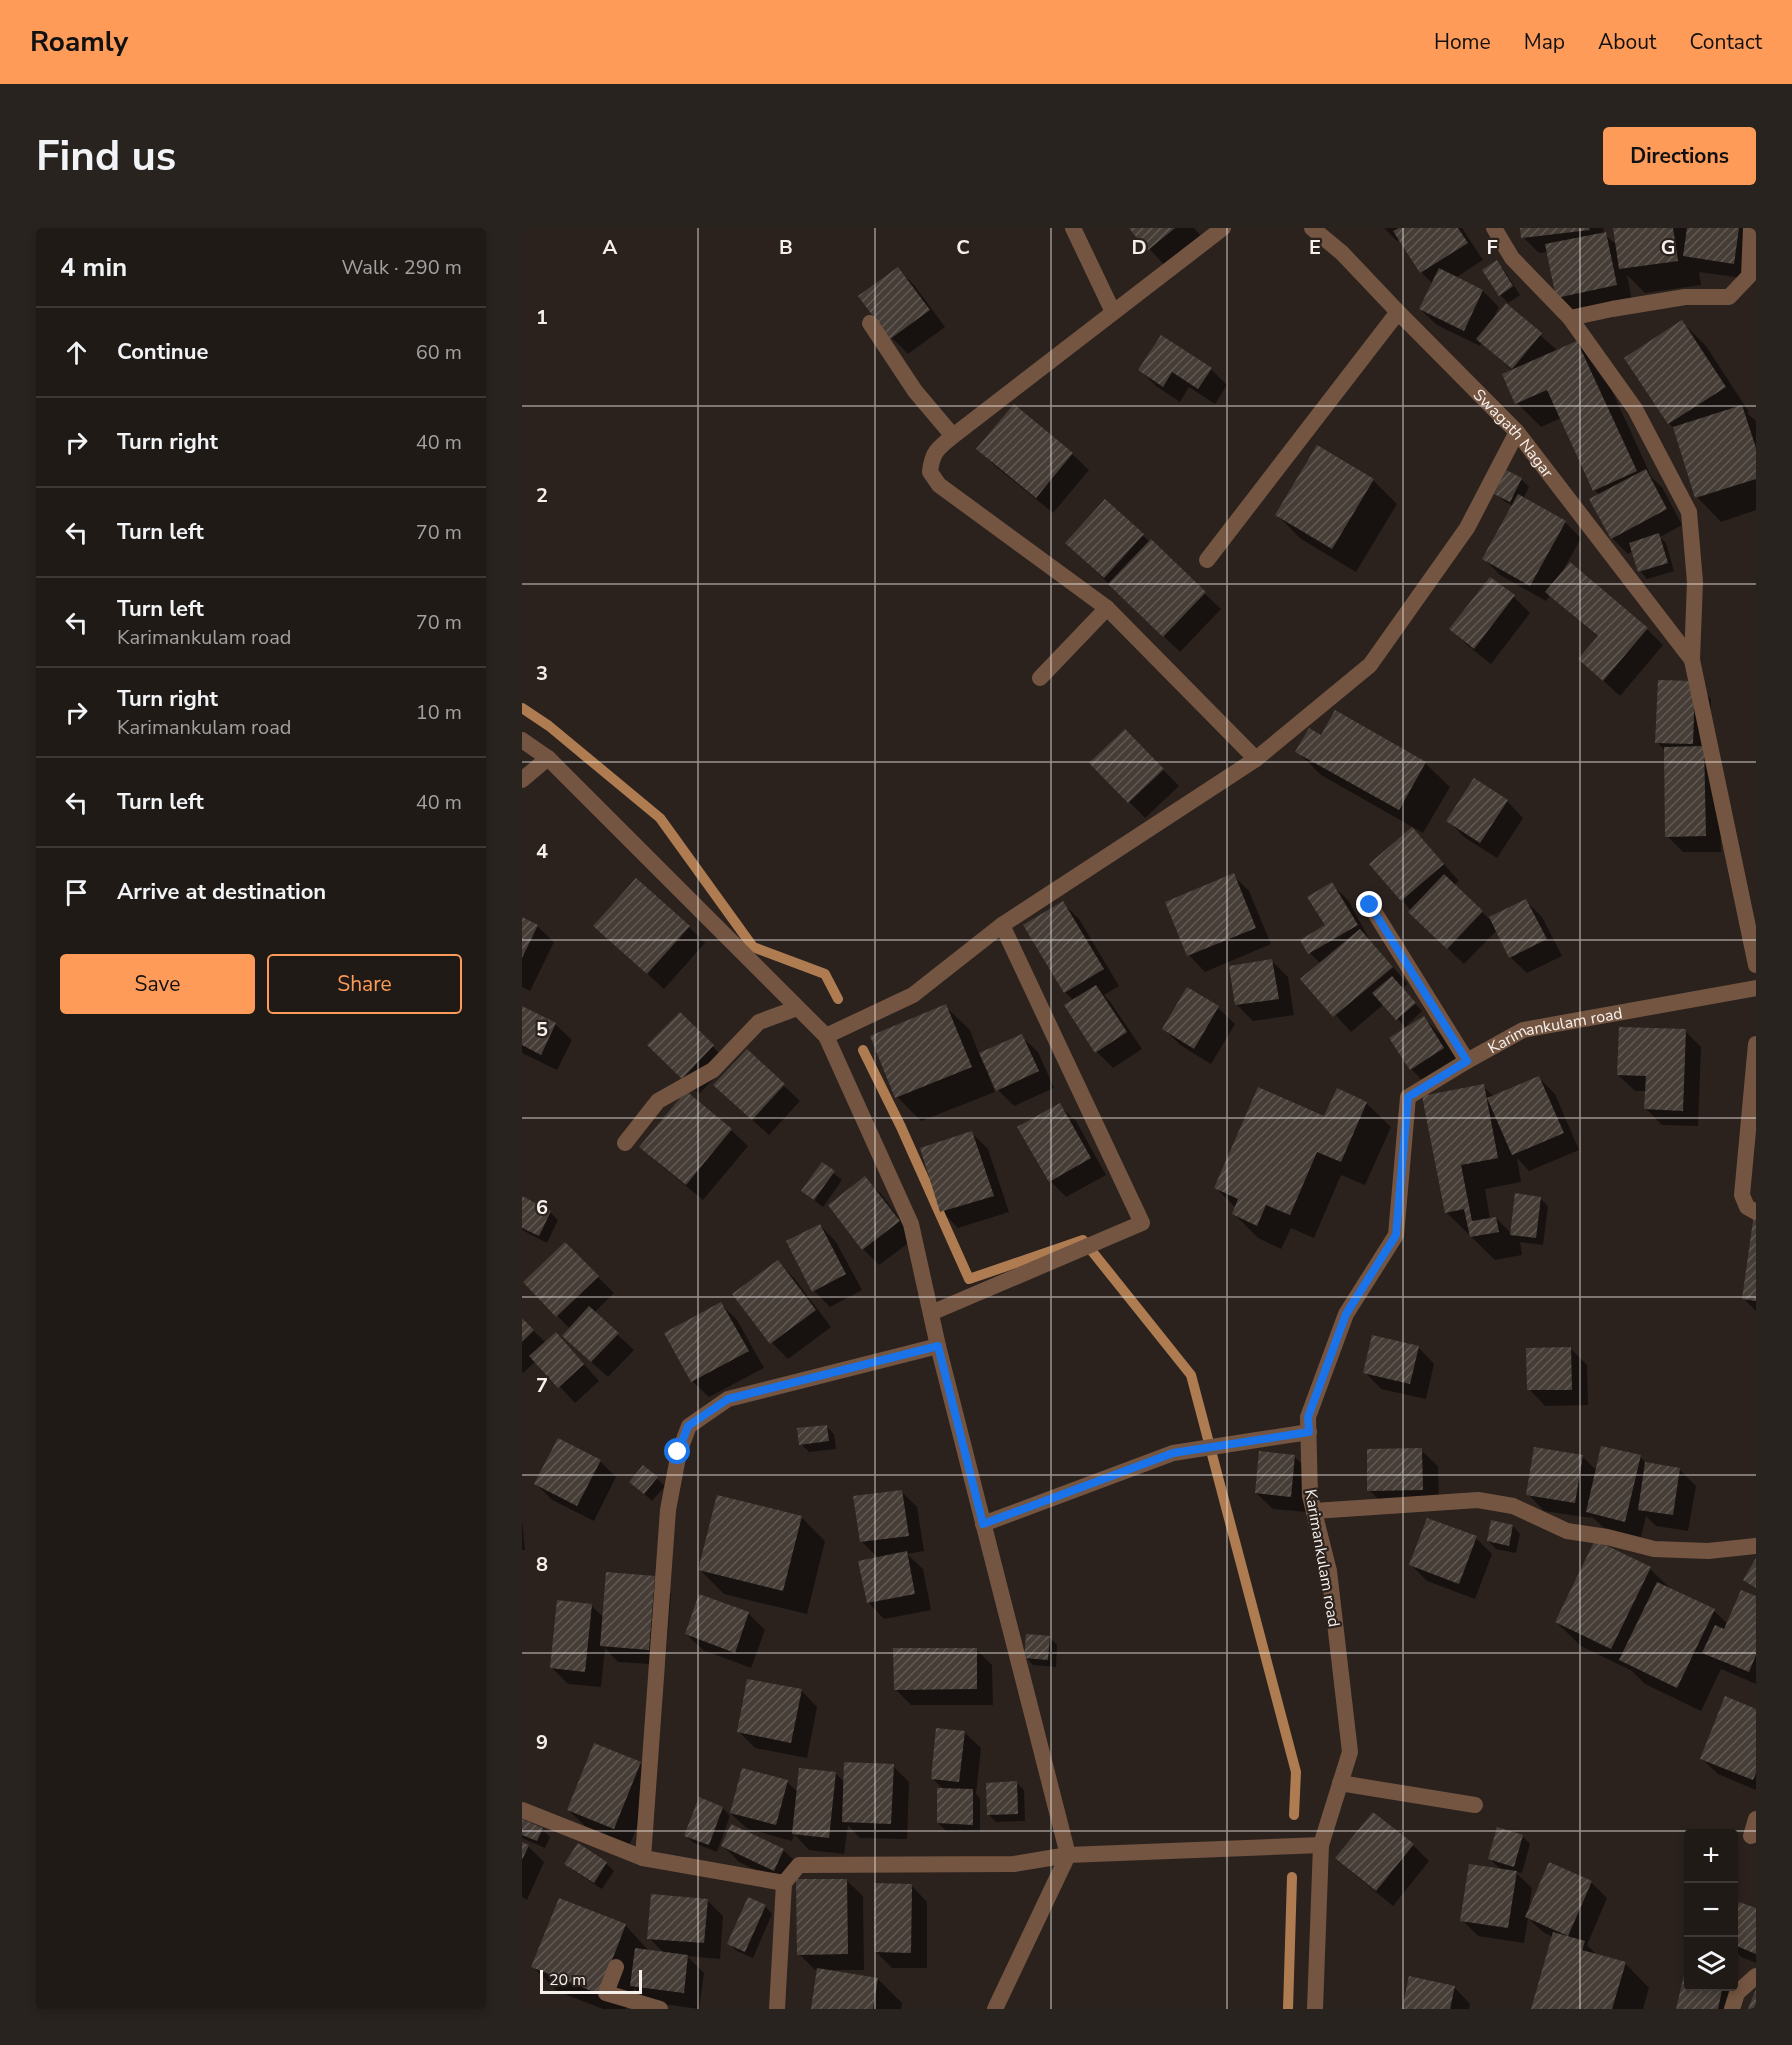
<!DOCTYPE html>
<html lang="en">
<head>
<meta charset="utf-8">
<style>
  :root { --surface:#201a16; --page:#28231f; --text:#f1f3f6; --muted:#a2a1a1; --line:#3d3835; --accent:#fe9b58 }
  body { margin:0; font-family:"Nunito Sans",sans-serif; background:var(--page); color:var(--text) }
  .controls { position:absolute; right:18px; bottom:18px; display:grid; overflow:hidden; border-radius:6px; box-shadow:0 3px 9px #0003 }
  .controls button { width:54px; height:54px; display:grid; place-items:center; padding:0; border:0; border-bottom:2px solid var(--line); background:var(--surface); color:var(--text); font:30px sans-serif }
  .scale { position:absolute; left:18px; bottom:15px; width:102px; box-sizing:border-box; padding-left:6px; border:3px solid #f6f0ec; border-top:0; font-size:16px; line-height:21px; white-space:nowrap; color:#f6f0ec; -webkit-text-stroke:4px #2b221e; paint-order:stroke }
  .stop { position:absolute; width:18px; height:18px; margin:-14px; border:4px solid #1a73e8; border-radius:50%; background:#fff }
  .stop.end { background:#1a73e8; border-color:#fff; box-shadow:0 2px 6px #0008 }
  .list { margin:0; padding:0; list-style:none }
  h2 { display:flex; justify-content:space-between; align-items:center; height:78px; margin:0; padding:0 24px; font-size:26px }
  h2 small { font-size:20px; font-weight:400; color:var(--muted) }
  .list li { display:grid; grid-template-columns:39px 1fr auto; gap:18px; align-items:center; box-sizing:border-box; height:90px; padding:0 24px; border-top:2px solid var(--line) }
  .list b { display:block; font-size:22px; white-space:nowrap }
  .list p { margin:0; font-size:20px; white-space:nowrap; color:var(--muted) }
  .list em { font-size:20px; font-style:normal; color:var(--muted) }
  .actions { display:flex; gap:12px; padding:18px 24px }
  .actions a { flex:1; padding:14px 0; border:2px solid var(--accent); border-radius:6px; text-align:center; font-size:21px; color:var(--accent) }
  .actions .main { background:var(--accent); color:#111 }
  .icon { flex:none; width:33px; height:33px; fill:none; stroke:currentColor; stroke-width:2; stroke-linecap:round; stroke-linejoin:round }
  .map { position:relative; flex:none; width:1234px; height:1781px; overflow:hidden; border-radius:6px }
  header { display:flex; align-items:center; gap:36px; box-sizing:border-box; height:84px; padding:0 30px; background:var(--accent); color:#111 }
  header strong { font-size:28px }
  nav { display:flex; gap:33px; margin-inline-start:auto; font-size:21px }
  .intro { display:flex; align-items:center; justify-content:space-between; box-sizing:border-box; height:144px; padding:0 36px }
  h1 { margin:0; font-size:42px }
  .button { padding:15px 27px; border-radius:6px; background:var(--accent); color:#111; font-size:21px; font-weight:700 }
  main { display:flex; gap:36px; padding:0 36px }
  aside { flex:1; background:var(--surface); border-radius:6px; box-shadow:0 3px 9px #0003 }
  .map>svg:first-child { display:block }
  .shadow { fill:#0007 }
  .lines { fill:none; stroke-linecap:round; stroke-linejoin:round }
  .stream { stroke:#af7c51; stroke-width:10 }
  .building { fill:url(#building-hatch) }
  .minor { stroke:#745541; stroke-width:16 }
  .route { stroke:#1a73e8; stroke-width:8 }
  .grid { fill:none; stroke:#f6f0ec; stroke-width:1.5; stroke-opacity:0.55 }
  .labels { text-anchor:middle; stroke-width:4.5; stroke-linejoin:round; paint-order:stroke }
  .street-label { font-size:16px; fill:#f6f0ec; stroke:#2b221e }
  .grid-label { font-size:20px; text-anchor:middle; font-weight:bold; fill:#f6f0ec; stroke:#2b221e; stroke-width:4.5; stroke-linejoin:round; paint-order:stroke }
</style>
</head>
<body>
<header>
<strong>Roamly</strong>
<nav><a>Home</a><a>Map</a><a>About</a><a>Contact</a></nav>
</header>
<div class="intro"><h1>Find us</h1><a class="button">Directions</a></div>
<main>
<aside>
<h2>4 min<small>Walk · 290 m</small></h2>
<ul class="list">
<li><svg class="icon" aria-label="ahead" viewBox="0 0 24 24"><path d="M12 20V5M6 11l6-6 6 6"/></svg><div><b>Continue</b></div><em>60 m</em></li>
<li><svg class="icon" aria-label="right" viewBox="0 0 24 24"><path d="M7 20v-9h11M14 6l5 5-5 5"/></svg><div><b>Turn right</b></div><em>40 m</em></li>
<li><svg class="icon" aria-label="left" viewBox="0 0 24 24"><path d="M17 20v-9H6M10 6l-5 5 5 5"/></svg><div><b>Turn left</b></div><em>70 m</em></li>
<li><svg class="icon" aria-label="left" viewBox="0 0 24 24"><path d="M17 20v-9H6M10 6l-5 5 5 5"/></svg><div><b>Turn left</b><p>Karimankulam road</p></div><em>70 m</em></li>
<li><svg class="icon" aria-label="right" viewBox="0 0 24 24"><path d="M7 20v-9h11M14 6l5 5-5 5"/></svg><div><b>Turn right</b><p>Karimankulam road</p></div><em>10 m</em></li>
<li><svg class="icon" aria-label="left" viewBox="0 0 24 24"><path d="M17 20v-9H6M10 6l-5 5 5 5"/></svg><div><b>Turn left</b></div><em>40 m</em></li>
<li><svg class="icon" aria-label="arrive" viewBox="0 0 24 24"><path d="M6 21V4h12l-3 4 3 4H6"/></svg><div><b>Arrive at destination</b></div></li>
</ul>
<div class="actions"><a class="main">Save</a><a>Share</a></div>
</aside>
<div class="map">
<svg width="1234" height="1781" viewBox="0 0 1234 1781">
  <defs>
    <pattern id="building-hatch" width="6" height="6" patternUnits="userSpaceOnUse" patternTransform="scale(1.5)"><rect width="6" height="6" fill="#463d37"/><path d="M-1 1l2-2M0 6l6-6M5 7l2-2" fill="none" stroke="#615954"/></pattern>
  </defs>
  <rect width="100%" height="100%" fill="#2b221e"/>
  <path class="shadow" d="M609 0H672L679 8 643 38Z
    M862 0H940L961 32 933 50 961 63 977 79 971 91 984 77 1036 123 1055 114 1079 139 1130 250 1140 259 1160 297 1138 309 1144 315 1152 343 1125 351 1118 343 1111 323 1106 326 1090 310 1078 267 1072 262 1039 190 1019 199 995 175 991 143 960 115 958 118 915 97 898 81 911 56 899 44 878 12 875 13Z
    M1000 0H1081L1082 6 1095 17 1093 0H1234L1227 51 1177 44 1179 57 1123 65 1105 47 1110 73 1051 86 1035 70 1026 24 1017 25 1001 9Z
    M974 34 982 42 998 67 986 75 978 67Z
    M376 41 392 57 423 99 386 126 370 110 339 68Z
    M1160 94 1184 118 1227 184 1225 185 1234 193V282L1199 294 1175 269 1153 202 1147 195Z
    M689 141 705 157 693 176 667 159 658 174 634 158 618 142Z
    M492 178 550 226 567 242 531 285 472 237 456 221Z
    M985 244 1000 252 1007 259 1001 271 1043 294 1059 310 1042 341 1125 401 1141 417 1098 468 1058 431 1076 409 1028 367 1024 373 978 347 962 331 991 278 982 273 974 265Z
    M851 252 875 276 834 344 779 311 755 287Z
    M584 273 699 381 658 424 561 331Z
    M969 351 992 369 1008 385 969 436 945 417 929 401Z
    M1173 455 1189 471 1187 525 1198 536 1199 624H1161L1145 608 1143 523 1135 514Z
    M814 484 903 535 928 559 901 605 799 547 775 523 800 509Z
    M603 503 657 558 623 590 569 535Z
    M985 573 1001 590 975 630 942 609 926 592Z
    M890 601 937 653 932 657 967 691 1004 673 1020 689 1040 728 1005 745 988 729 975 702 942 736 904 700 849 636Z
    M711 647 727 663 749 716 683 744 667 727Z
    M809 656 826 672 849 714 886 756 880 761 900 783 883 799 862 776 829 804 781 751 799 736 788 725 805 698Z
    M541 675 557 691 597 758 582 767 589 775 620 821 591 840 575 824 544 777 552 773 543 764Z
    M0 690 15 698 32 714 8 763 0 759Z
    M73 698 167 699 183 715 142 761Z
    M750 733 766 749 772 787 731 793 715 777Z
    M666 761 696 780 713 796 689 836 658 817 642 801Z
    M423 778 448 802 457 826 499 808 516 824 532 860 492 878 476 862 468 845 466 846 473 864 399 893 375 869 350 808Z
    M0 780 33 796 50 812 35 842 0 825Z
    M158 786 207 835 177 866 127 817Z
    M902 790 918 806 938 836 905 857 889 841Z
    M1163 803 1179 819 1176 898 1140 897 1124 881 1125 863H1113L1096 847Z
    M225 823 278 873 247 907 210 873Z
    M1017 850 1033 866 1057 922 1007 943 995 930 999 954 963 961 968 991 974 990 990 1006 1018 970 1026 978 1021 1017 998 1014 1000 1027 973 1032 924 984 961 858 972 869Z
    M844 875 869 899 843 957 819 947 792 1010 769 1000 759 1021 736 1010 712 986 714 980 694 960 803 890Z
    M537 877 554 893 584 947 544 969 528 953Z
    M209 902 226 918 181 972 136 935 119 919Z
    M450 905 466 921 487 984 436 1000 420 984 400 921Z
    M300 936 320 952 301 979 281 963Z
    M343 950 359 966 393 1010 357 1037 341 1021Z
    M0 970 28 984 36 992 25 1015 0 1002Z
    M1234 988V1083L1221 1070Z
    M298 997 314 1014 340 1062 308 1079 292 1063Z
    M59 1032 92 1065 72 1085 112 1122 86 1149 58 1124 48 1101 3 1054Z
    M256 1034 272 1050 309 1099 266 1131 250 1115 213 1066Z
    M199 1076 215 1092 242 1140 187 1169 170 1153Z
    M0 1091 24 1115 50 1123 77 1153 53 1175 14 1133 1 1145 0 1143Z
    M896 1119 912 1136 904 1171 859 1161 843 1144Z
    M1049 1121 1065 1137 1066 1177 1023 1178 1007 1161Z
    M304 1198 312 1206 314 1221 287 1224 279 1216Z
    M899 1222 916 1238 917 1278H863L847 1262Z
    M772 1228 788 1244 785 1284 751 1281 734 1265Z
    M1060 1228 1075 1243 1118 1229 1125 1236 1157 1241 1174 1258 1166 1303 1134 1298 1124 1288 1119 1309 1082 1300 1069 1288V1290L1022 1283 1006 1266Z
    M78 1233 94 1249 72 1293 30 1272 14 1256Z
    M122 1239 143 1258 130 1273 117 1261Z
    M379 1263 395 1279 402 1323 385 1326 401 1341 409 1382 362 1391 346 1374 356 1330 340 1314Z
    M279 1289 303 1313 285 1386 202 1366 178 1342Z
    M0 1292 3 1322H0Z
    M991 1298 998 1306 994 1325 974 1321 966 1313Z
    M954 1310 970 1326 953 1371 905 1353 889 1337Z
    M1074 1314 1128 1341 1151 1363 1192 1383 1206 1396 1220 1364 1234 1370V1456L1199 1441 1179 1483 1123 1456 1110 1443 1059 1418 1034 1394Z
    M132 1349 149 1366 143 1437 96 1434 83 1420 79 1459 46 1456 29 1439 70 1378 82 1390Z
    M178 1368 227 1386 243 1402 229 1440 181 1422 164 1406Z
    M527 1409 535 1417 534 1439 511 1437 504 1429Z
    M454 1421 470 1437 471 1477H389L373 1461Z
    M279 1462 295 1479 285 1530 233 1520 217 1504Z
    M1204 1470 1234 1482V1562L1196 1546 1179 1530Z
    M442 1504 459 1520 454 1566 458 1570V1604L424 1603 416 1595 422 1562 410 1550Z
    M118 1535 134 1551 108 1616 63 1598 46 1582Z
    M371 1538 387 1554 385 1611 338 1610 326 1597 322 1626 287 1622 272 1606 270 1613 226 1601 209 1586 221 1542 265 1554 276 1564 313 1545 323 1555Z
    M494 1554 502 1562 503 1593 474 1594 466 1586Z
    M201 1580 208 1588 195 1624 172 1615 164 1608Z
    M0 1592 20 1601 28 1609 23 1620 0 1610Z
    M976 1601 1001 1609 1008 1616 1000 1645 993 1644 1010 1660 1007 1679 1069 1654 1085 1670 1065 1717 1076 1728 1103 1735 1127 1760 1121 1781H1011L1031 1709 1021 1704 1006 1690 1002 1715 956 1708 940 1692 979 1642 968 1631Z
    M0 1615 6 1618 22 1634 5 1672 0 1669Z
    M57 1617 84 1635 92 1643 80 1661 52 1643 44 1636Z
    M891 1617 907 1633 871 1678 832 1646 815 1630Z
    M201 1618 261 1622 278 1638 268 1658 217 1634Z
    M324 1652 341 1668 342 1742H311V1744L356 1751 380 1775 379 1781H290L296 1742H293L277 1726Z
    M389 1657 405 1674V1740H370L354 1724Z
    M38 1672 104 1698 127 1723 142 1725 127 1710 185 1672 201 1688 198 1731 165 1728 182 1745 177 1781 126 1774 112 1760 104 1781H81L35 1763 11 1739Z
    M1218 1675 1234 1682V1735L1219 1729 1212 1721V1692Z
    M243 1678 250 1686 231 1730 215 1723 207 1716Z
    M1164 1748 1166 1749V1758H1202L1217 1774 1215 1781H1156Z
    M932 1759 948 1776 947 1781H881Z"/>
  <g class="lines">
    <path class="stream" d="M0 480 27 498 138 590 231 719 303 746 316 771
      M341 822 379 899 447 1051 561 1012 669 1147 774 1544 772 1587
      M766 1781 770 1649"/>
  </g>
  <path class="building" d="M607 0H653L625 23Z
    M877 0H936L946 15 898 45 871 3Z
    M998 0H1067L1068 2 999 10Z
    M1091 0H1151L1156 33 1097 41Z
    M1165 0H1217L1212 36 1161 28Z
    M1084 4 1095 57 1034 70 1023 16Z
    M975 32 991 58 977 68 960 42Z
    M376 39 408 82 368 111 336 68Z
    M917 40 961 62 942 103 897 81Z
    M984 75 1020 105 990 141 954 111Z
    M1160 92 1204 159 1146 196 1102 130Z
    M639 107 690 140 676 161 650 144 641 159 616 142Z
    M1055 113 1115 243 1071 263 1025 162 993 176 980 146Z
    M492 176 551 225 514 270 454 221Z
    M1220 177 1234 220V251L1173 270 1151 199Z
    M795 217 852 251 810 321 753 287Z
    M1124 241 1145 281 1089 311 1067 271Z
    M984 242 1000 250 988 274 972 266Z
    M996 266 1044 293 1008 358 960 331Z
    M583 271 622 306 582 350 543 315Z
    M1137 305 1146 335 1116 344 1107 315Z
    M629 311 684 364 641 409 586 356Z
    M1048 334 1126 400 1081 453 1056 431 1076 408 1023 364Z
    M968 349 993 367 952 421 927 401Z
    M1136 452 1173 453 1171 516 1133 515Z
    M813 482 904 534 877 582 773 524 787 500 799 507Z
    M603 501 642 541 606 575 567 535Z
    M1182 518 1184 608 1143 609 1142 519Z
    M952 550 986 572 958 615 924 593Z
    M890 599 922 636 879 673 847 636Z
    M712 645 734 700 665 728 643 674Z
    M922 646 961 683 925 721 886 684Z
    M114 650 168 698 125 746 71 698Z
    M810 654 836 697 786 726 778 712 803 697 785 669Z
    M1004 671 1025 711 987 730 967 689Z
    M541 673 582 741 542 765 501 697Z
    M0 689 16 697 0 730Z
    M838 701 871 739 811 789 778 751Z
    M750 731 757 771 713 777 707 738Z
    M870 748 894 775 874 792 850 765Z
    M574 757 605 804 573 825 542 777Z
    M665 759 697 778 672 821 640 801Z
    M424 776 450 839 373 870 348 808Z
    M0 778 34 795 19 827 0 817Z
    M158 784 192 817 160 851 125 817Z
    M902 788 922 820 888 842 867 810Z
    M1097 799 1164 801 1161 883 1122 881 1124 848 1095 847Z
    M500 806 517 843 474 863 457 825Z
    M225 821 263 856 230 892 191 857Z
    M1017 848 1042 905 990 927 965 870Z
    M962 856 976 930 939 937 950 993 974 989 977 1004 948 1009 942 981 923 985 900 868Z
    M736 859 802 888 815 860 845 874 819 934 795 924 768 987 744 977 735 998 710 986 716 971 692 960Z
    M164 863 210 901 164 957 117 919Z
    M538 875 569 930 527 954 495 899Z
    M450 903 472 968 418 984 398 920Z
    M300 934 313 943 292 972 279 963Z
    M343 948 378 993 340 1022 306 977Z
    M993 965 1019 969 1014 1010 988 1007Z
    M0 968 29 983 17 1008 0 1000Z
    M1232 986H1234V1073L1220 1071Z
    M298 996 324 1046 290 1064 264 1013Z
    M43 1014 77 1048 34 1089 1 1054Z
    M256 1032 294 1082 248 1116 210 1066Z
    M199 1074 227 1123 169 1154 142 1105Z
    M67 1078 97 1105 69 1134 40 1108Z
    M0 1090 12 1102 0 1114Z
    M34 1104 62 1136 36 1160 7 1128Z
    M850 1107 897 1118 888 1156 841 1145Z
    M1049 1119 1050 1162H1005L1004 1120Z
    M305 1197 307 1213 277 1217 275 1200Z
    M36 1210 79 1232 55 1278 12 1256Z
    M1079 1218 1119 1227 1103 1294 1064 1284Z
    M1012 1219 1061 1227 1053 1275 1004 1267Z
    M900 1220 901 1262 845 1263V1221Z
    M737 1223 773 1227 769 1269 733 1265Z
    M1123 1234 1158 1240 1151 1287 1116 1282Z
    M121 1237 136 1249 122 1266 107 1254Z
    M380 1262 387 1308 338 1314 331 1268Z
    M195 1267 280 1288 261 1363 176 1342Z
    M905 1290 955 1308 937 1356 887 1337Z
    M969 1292 991 1297 987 1318 965 1313Z
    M1073 1312 1129 1339 1089 1421 1033 1394Z
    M385 1323 393 1366 345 1375 336 1333Z
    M1234 1330V1360L1221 1352Z
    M84 1344 133 1348 127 1422 78 1418Z
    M1135 1354 1193 1381 1155 1460 1097 1432Z
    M1219 1362 1234 1368V1427L1227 1444 1180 1425 1193 1397 1202 1401Z
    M177 1366 227 1384 213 1425 163 1406Z
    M35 1372 70 1376 63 1444 28 1440Z
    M504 1406 528 1408 526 1432 502 1430Z
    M371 1420H455V1461L372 1462Z
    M225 1451 280 1461 269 1515 215 1504Z
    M1203 1468 1234 1481V1545L1231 1552 1178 1531Z
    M414 1500 443 1503 437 1554 409 1551Z
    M72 1515 119 1534 92 1601 45 1582Z
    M322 1534 372 1536 369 1596 320 1594Z
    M220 1540 266 1552 254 1597 208 1585Z
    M277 1540 314 1544 307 1610 270 1606Z
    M495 1553 496 1586 465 1587 464 1555Z
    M415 1560 451 1561V1597L415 1595Z
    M177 1569 201 1579 187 1617 162 1608Z
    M851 1584 892 1616 854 1663 813 1630Z
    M0 1591 21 1600 15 1613 0 1607Z
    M209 1596 262 1621 252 1643 199 1618Z
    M975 1599 1001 1607 992 1639 966 1631Z
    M0 1614 7 1617 0 1632Z
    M56 1615 85 1634 72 1655 42 1636Z
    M1027 1634 1070 1653 1046 1708 1003 1689Z
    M947 1636 995 1643 986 1700 938 1693Z
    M274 1651H325L326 1726 275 1727Z
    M352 1655 390 1656 389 1725 352 1724Z
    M129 1666 186 1671 182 1715 125 1711Z
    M226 1669 244 1677 223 1724 205 1716Z
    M37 1670 104 1696 77 1766 9 1739Z
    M1217 1674 1234 1680V1726L1212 1717V1688Z
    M1031 1704 1063 1713 1060 1722 1104 1734 1090 1781H1009Z
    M113 1720 166 1727 162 1765 108 1758Z
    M295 1740 356 1750 351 1781H289Z
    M1162 1747 1166 1748V1758H1201L1196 1781H1154Z
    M887 1748 933 1758 928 1781H880Z
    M1234 1761V1781H1226Z"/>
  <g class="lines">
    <g class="minor">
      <path d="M551 0 591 84"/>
      <path id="s1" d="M790 0 820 25 876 84 995 204 1170 432"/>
      <path d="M972 0 990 30 1048 90 1113 181 1167 284 1173 354 1170 432 1234 737"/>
      <path d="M1048 90 1090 81 1163 69H1207L1227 48 1229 0"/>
      <path d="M348 95 393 163 431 208"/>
      <path d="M685 332 876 84"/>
      <path d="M585 380 734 531"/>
      <path d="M518 450 585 380 417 257 408 244C410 224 416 220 431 208L701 0"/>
      <path d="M0 512 26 530 304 808 389 996 416 1118 546 1627 473 1781"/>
      <path d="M0 552 26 530"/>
      <path d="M848 677 945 833"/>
      <path d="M304 808 391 767 480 697 734 531 848 437 945 300 995 204"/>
      <path d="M1234 816 1220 967 1225 979 1234 984"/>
      <path d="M103 915 136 873 191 842 237 794 275 780"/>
      <path d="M409 1085 620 995 480 697"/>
      <path d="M792 1283 956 1272 991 1278 1045 1303 1085 1309 1132 1321 1186 1323 1234 1318"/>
      <path d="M461 1296 651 1225 787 1204"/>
      <path d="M818 1555 953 1577"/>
      <path d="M0 1582 121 1630 262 1655 277 1637 492 1636 546 1627 799 1617"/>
      <path d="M1229 1608 1234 1591"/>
      <path d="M121 1630 146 1282 157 1224 167 1198 206 1171 416 1118"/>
      <path d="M94 1739 84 1765 138 1781"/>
      <path d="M255 1781 262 1655"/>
      <path id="s2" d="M793 1781 799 1617 828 1524 807 1343 788 1268 786 1189 824 1086 874 1007 886 869 945 833 1001 802 1234 760"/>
      <path d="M1210 1781 1215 1765 1234 1748"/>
    </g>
  </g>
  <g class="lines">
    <path class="route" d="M156 1224 166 1198 206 1171 416 1118 461 1296 651 1225 787 1204 786 1189 824 1086 874 1007 886 869 945 833 848 677"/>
  </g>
  <path class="grid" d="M176 0V1781M353 0V1781M529 0V1781M705 0V1781M881 0V1781M1058 0V1781M0 178H1234M0 356H1234M0 534H1234M0 712H1234M0 890H1234M0 1069H1234M0 1247H1234M0 1425H1234M0 1603H1234"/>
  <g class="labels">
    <g class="street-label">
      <text dy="6" stroke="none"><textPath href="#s1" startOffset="288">Swagath Nagar</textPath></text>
      <text dy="6" stroke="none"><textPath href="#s2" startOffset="1106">Karimankulam road</textPath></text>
      <text transform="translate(801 1330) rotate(80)" y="6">Karimankulam road</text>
    </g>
  </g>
  <g class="grid-label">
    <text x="88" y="26">A</text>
    <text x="264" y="26">B</text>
    <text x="441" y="26">C</text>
    <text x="617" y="26">D</text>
    <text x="793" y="26">E</text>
    <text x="970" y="26">F</text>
    <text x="1146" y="26">G</text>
    <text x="20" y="96">1</text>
    <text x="20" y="274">2</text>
    <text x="20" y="452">3</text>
    <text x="20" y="630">4</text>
    <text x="20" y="808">5</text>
    <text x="20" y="986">6</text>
    <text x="20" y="1164">7</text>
    <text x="20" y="1343">8</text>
    <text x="20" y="1521">9</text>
  </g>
</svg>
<div class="controls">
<button>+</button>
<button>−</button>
<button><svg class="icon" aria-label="layers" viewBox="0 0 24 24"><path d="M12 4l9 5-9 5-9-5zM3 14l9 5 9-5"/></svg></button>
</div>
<div class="scale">20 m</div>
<div class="stop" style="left:156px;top:1224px"></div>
<div class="stop end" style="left:848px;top:677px"></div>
</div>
</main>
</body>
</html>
